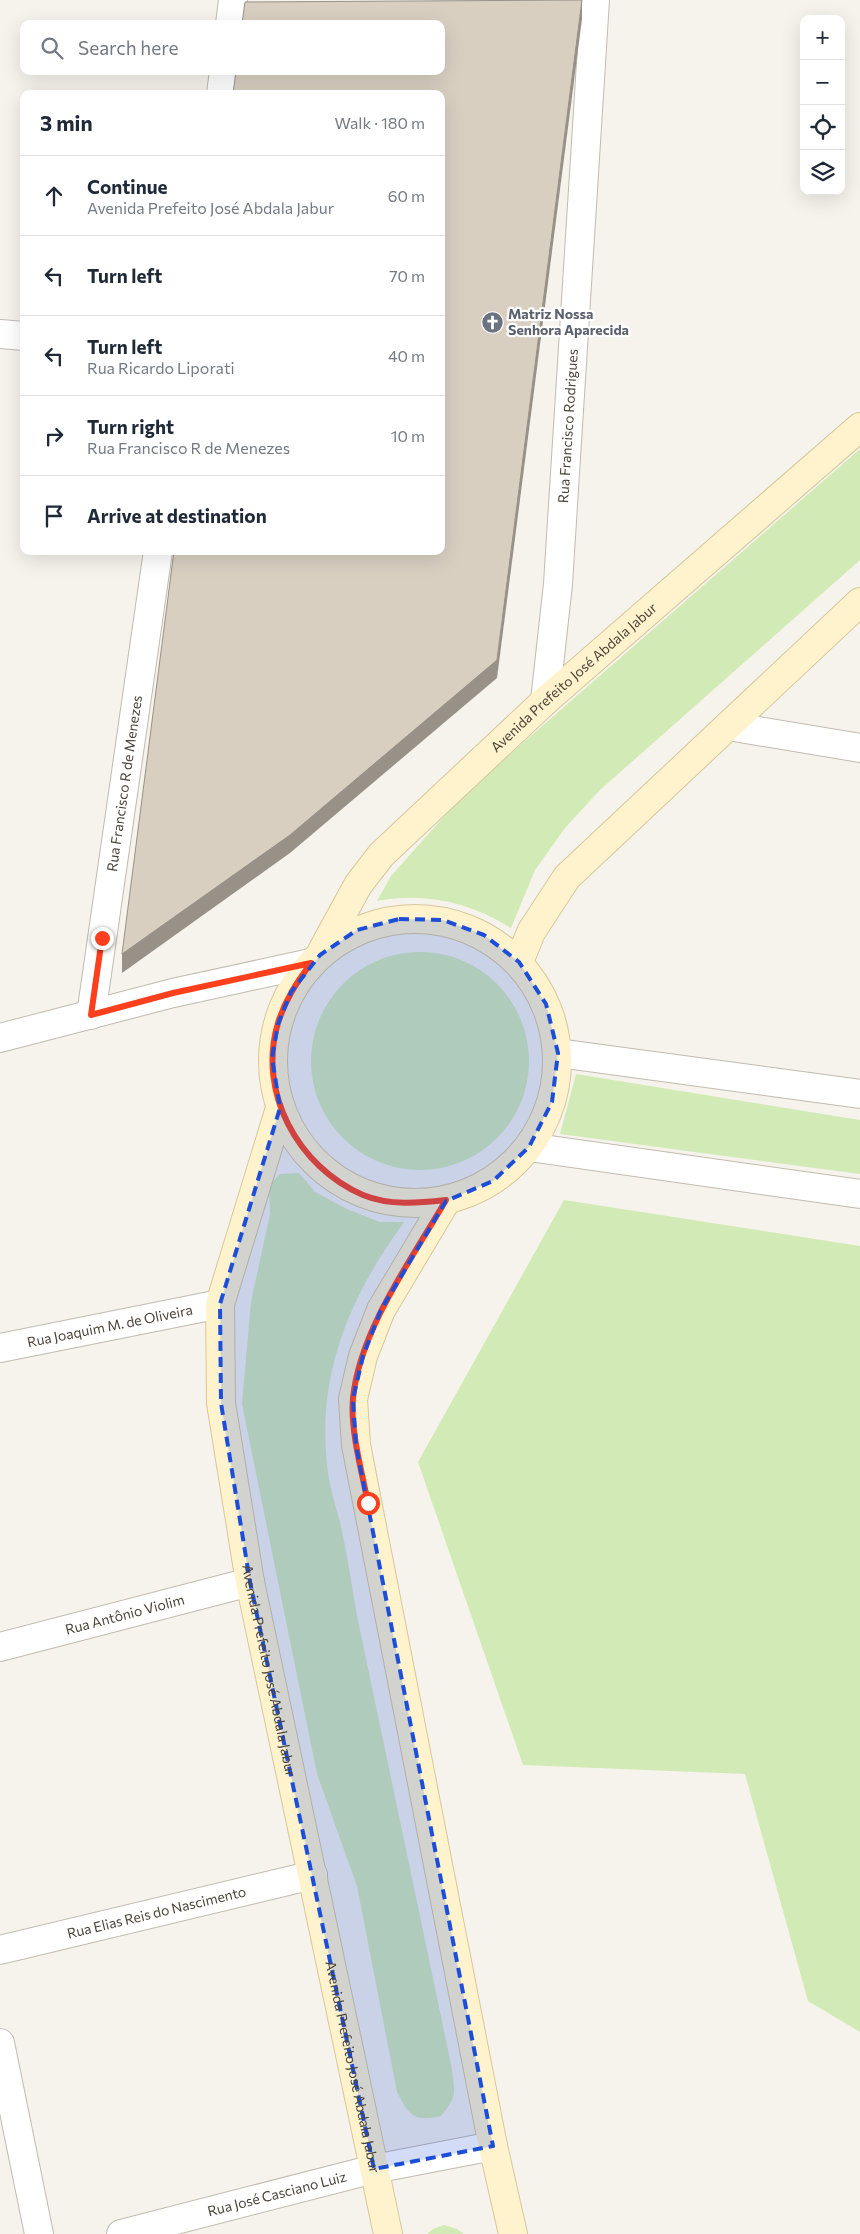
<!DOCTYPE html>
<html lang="en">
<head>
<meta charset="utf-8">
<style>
  :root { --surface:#fff; --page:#f2f2f3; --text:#1f2937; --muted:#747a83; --line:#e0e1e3 }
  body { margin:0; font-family:Commissioner,sans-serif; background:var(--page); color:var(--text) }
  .controls { position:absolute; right:15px; top:15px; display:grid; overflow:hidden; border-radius:10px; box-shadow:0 5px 20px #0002 }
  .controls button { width:45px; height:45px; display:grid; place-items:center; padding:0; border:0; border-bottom:1px solid var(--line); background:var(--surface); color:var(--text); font:25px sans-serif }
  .stop { position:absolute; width:15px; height:15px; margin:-11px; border:4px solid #fc3f1d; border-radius:50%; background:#fff }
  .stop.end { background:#fc3f1d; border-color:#fff; box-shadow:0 1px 5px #0008 }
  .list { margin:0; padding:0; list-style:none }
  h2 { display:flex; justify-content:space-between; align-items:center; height:65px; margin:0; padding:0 20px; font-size:21px }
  h2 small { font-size:16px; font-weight:400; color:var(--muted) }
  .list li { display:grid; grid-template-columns:32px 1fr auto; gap:15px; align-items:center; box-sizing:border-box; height:80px; padding:0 20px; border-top:1px solid var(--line) }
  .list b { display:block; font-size:19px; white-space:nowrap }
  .list p { margin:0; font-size:16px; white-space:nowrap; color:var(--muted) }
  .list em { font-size:16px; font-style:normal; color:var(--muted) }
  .icon { flex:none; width:28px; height:28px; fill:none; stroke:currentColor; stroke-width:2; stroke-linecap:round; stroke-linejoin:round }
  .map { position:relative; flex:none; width:860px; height:2234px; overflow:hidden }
  .search { position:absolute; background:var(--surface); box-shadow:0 5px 20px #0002; left:20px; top:20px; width:425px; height:55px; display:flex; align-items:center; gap:12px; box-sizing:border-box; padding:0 18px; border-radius:10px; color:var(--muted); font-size:19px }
  .panel { position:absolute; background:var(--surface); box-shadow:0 5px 20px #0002; left:20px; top:90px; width:425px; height:465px; border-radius:10px }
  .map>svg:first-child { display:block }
  .green { fill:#d2eab5 }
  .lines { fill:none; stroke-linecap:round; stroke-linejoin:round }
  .street-casing { stroke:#c2bbae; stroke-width:30 }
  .secondary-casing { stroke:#d6c79b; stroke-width:30 }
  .street { stroke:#fff; stroke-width:28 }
  .secondary { stroke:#fff3cd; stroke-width:28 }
  .shaded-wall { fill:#979187 }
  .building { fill:#d8cfc1; stroke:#979187 }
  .route { stroke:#fc3f1d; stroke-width:6 }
  .marked { fill:#1d4ed8; fill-opacity:0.2; stroke:#1d4ed8; stroke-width:4; stroke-dasharray:10 6; stroke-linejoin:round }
  .labels { text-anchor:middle; stroke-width:4.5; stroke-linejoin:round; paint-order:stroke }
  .worship-label { font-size:14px; font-weight:bold; fill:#5b616d; stroke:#fff; text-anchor:start }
  .street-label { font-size:14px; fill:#4b4439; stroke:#fff }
</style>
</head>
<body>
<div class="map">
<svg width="860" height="2234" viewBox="0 0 860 2234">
  <rect width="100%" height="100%" fill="#f6f3ec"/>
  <path class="green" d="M860 449V560L600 790 565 828 535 870 511 928C469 902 425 892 377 901L391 876 463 795Z
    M311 1061a109 109 0 1 1 218 0a109 109 0 1 1-218 0Z
    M576 1074 860 1120V1174L560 1134Z
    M299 1173 315 1192 347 1209 380 1222H404C349 1298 315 1377 328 1473 331 1494 339 1515 343 1536 348 1561 352 1586 356 1611L452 2069C455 2094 457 2096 441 2116 413 2122 409 2115 397 2092L357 1886 317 1774 242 1404 251 1302 270 1214 269 1186 280 1174Z
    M564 1200 860 1246V2032L808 2001 745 1774 523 1765 418 1462Z
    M444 2225 457 2229 464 2234H427L433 2229Z"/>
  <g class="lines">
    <defs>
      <g id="street">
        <path d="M230 24 233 0"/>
        <path d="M221 94 224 71"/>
        <path d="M0 334 24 336"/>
        <path id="s1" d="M545 701 558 584 595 0"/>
        <path d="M728 726 860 748"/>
        <path id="s2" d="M91 1015 158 551"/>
        <path d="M0 1038 173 993 311 963"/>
        <path d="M558 1053 860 1094"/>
        <path d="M529 1147 860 1194"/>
        <path id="s3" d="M0 1348 220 1304"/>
        <path id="s4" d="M0 1647 250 1582"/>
        <path id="s5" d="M0 1950 313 1875"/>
        <path d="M0 2043 39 2234"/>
        <path id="s6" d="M121 2234 374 2169 493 2146"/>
      </g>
      <g id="secondary">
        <circle cx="415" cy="1061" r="142"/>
        <path id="s7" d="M322 951 358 885 381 855 545 701 860 427"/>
        <path d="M519 962 531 932 567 877 860 602"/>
        <path id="s8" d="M280 1108 220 1304 221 1403 250 1582 388 2234"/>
        <path d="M446 1201 381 1310 363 1356 353 1399 356 1445 493 2146 513 2234"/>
      </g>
    </defs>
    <use href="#street" class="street-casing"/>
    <use href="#secondary" class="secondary-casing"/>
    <use href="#street" class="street"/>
    <use href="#secondary" class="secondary"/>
  </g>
  <path class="shaded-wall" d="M582 0V19L497 678 290 853 122 973V954Z"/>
  <path class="building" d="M582 0 497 660 290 835 122 954 174 551H441V94H233L236 71H441V24H242L245 2Z"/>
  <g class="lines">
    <path class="route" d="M102 938 91 1015 173 993 311 963C297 982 285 1000 278 1023 257 1092 298 1167 363 1195 390 1206 419 1203 446 1200 412 1259 360 1329 353 1398 350 1430 362 1472 368 1503"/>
  </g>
  <path class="marked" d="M399 919 443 920 484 935 519 962 546 1004 558 1053 552 1102 529 1147 493 1181 446 1201 381 1310 363 1356 353 1399 356 1445 493 2146 374 2169 250 1582 221 1403 220 1304 280 1108 272 1058 278 1024 291 992 320 955 357 930Z"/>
  <defs>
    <symbol id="church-disc" viewBox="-11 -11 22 22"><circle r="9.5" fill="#6b7280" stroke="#fff"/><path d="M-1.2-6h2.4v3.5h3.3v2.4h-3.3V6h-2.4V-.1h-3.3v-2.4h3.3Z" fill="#fff"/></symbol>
  </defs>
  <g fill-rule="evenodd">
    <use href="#church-disc" x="480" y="310" width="25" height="25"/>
  </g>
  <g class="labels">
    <g class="worship-label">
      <text x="508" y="319">Matriz Nossa<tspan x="508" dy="16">Senhora Aparecida</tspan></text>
    </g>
    <g class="street-label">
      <text dy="5" stroke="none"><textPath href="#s1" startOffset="276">Rua Francisco Rodrigues</textPath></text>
      <text dy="5" stroke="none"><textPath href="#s7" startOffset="375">Avenida Prefeito José Abdala Jabur</textPath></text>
      <text dy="5" stroke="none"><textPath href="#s2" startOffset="234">Rua Francisco R de Menezes</textPath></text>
      <text dy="5" stroke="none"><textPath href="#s3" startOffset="112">Rua Joaquim M. de Oliveira</textPath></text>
      <text dy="5" stroke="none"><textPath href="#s4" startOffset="129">Rua Antônio Violim</textPath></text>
      <text dy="5" stroke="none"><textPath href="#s8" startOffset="576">Avenida Prefeito José Abdala Jabur</textPath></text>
      <text dy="5" stroke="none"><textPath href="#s5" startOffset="161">Rua Elias Reis do Nascimento</textPath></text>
      <text dy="5" stroke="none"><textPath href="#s8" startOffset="981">Avenida Prefeito José Abdala Jabur</textPath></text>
      <text dy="5" stroke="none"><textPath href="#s6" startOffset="161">Rua José Casciano Luiz</textPath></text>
    </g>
  </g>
</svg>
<div class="controls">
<button>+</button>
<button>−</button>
<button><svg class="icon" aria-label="locate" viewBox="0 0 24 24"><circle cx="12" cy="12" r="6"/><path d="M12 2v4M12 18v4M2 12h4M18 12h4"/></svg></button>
<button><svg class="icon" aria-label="layers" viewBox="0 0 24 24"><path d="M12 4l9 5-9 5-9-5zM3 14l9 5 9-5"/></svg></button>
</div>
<div class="stop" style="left:368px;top:1503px"></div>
<div class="stop end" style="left:102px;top:938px"></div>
<div class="search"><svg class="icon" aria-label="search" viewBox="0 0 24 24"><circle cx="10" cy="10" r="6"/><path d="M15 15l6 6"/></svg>Search here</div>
<section class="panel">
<h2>3 min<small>Walk · 180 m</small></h2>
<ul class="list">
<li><svg class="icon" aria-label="ahead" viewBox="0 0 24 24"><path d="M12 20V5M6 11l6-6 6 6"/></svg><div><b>Continue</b><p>Avenida Prefeito José Abdala Jabur</p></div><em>60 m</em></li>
<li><svg class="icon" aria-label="left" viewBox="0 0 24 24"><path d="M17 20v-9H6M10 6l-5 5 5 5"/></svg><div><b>Turn left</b></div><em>70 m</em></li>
<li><svg class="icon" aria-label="left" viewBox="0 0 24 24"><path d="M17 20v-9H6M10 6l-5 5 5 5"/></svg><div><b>Turn left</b><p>Rua Ricardo Liporati</p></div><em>40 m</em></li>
<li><svg class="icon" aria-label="right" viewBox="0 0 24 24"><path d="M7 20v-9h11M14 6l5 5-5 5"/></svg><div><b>Turn right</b><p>Rua Francisco R de Menezes</p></div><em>10 m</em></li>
<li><svg class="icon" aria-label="arrive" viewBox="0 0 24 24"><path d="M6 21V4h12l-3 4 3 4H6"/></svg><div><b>Arrive at destination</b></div></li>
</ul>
</section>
</div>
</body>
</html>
